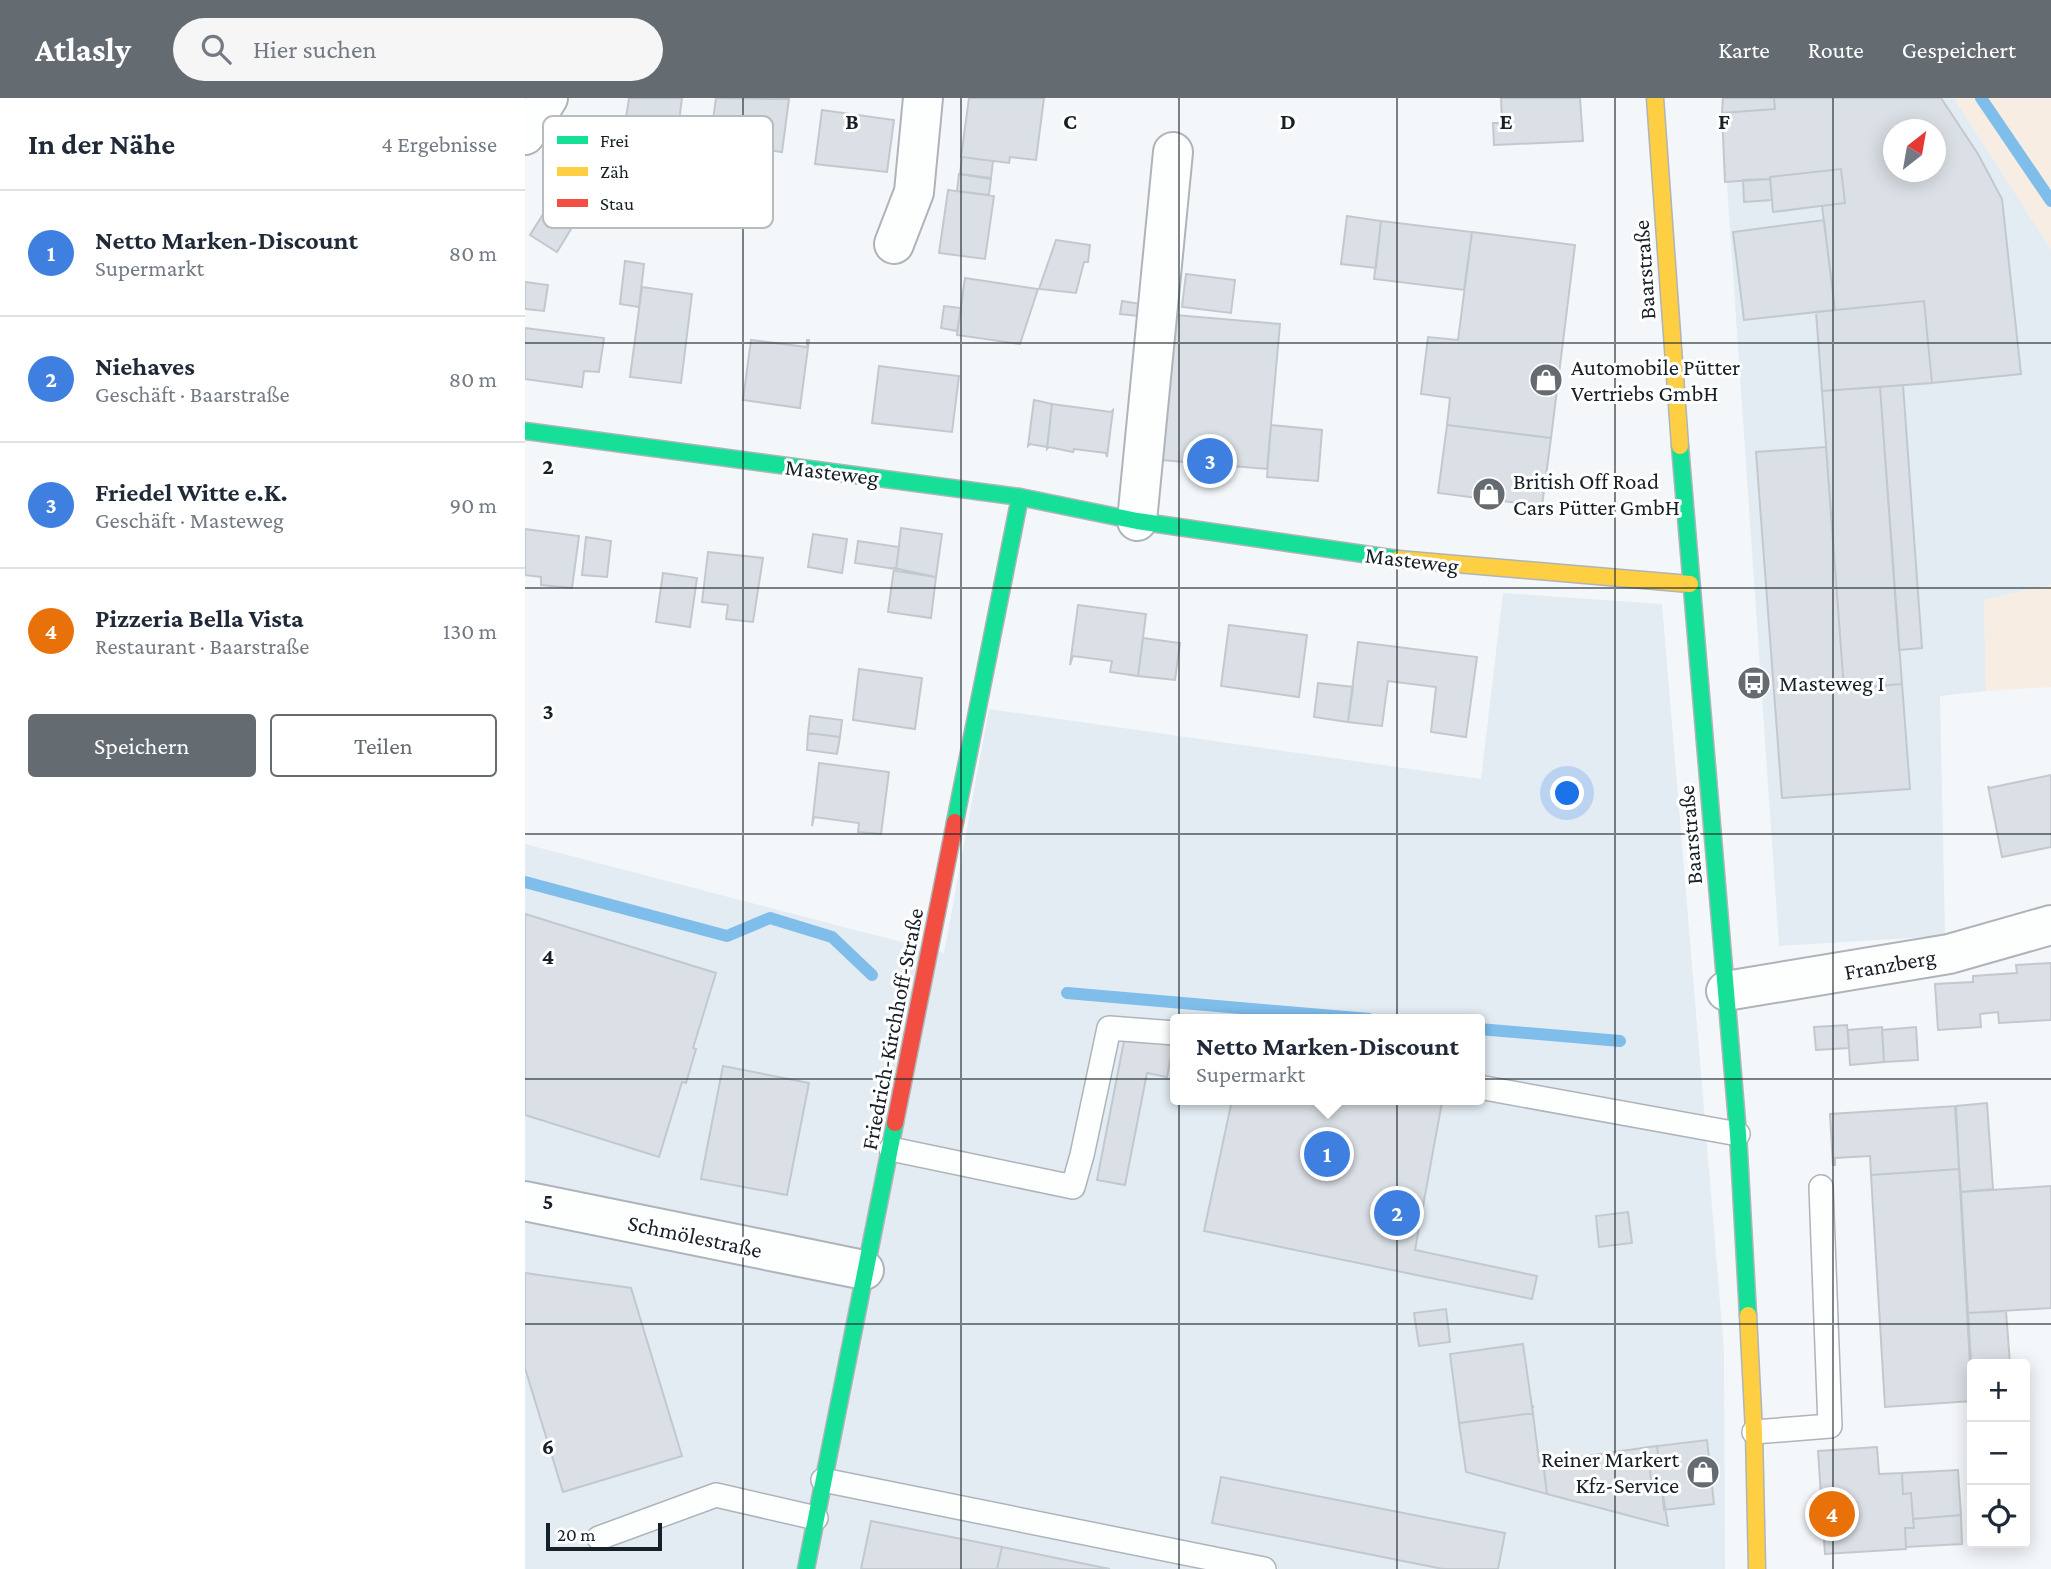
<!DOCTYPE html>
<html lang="de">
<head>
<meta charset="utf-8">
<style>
  :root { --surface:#fff; --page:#f6f6f7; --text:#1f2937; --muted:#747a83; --line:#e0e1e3; --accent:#646b71 }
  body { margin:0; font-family:"Crimson Pro",serif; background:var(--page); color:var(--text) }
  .controls { position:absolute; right:21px; bottom:21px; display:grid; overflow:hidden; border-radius:7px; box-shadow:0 4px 18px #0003 }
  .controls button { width:63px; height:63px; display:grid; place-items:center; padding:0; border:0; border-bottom:2px solid var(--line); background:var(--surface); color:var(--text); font:35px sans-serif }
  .compass { position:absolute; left:1358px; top:21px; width:63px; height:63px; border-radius:50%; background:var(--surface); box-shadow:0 4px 18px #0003; rotate:31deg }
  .scale { position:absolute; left:21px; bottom:18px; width:116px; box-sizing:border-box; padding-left:7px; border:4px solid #162027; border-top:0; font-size:19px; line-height:24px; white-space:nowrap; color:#162027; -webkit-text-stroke:5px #fff; paint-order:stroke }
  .you { position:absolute; left:1043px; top:696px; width:24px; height:24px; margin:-18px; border:5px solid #fff; border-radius:50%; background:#1a73e8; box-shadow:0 0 0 10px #1a73e833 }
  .badge { display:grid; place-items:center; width:46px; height:46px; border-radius:50%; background:var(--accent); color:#fff; font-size:23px; font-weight:700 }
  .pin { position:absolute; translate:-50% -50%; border:4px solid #fff; box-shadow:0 2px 7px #0006 }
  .popup { position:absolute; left:645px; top:916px; width:315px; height:91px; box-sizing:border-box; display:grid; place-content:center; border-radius:7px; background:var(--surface); filter:drop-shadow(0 2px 5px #0005); font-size:23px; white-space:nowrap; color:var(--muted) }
  .popup b { font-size:26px; color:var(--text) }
  .popup::after { content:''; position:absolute; left:50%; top:100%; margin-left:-14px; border:14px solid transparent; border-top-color:var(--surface) }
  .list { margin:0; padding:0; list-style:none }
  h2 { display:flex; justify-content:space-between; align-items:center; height:91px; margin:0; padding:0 28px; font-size:30px }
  h2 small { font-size:23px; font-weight:400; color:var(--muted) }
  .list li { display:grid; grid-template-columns:46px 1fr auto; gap:21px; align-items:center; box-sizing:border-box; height:126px; padding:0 28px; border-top:2px solid var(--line) }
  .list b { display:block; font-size:26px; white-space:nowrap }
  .list p { margin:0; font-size:23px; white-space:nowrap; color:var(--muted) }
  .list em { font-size:23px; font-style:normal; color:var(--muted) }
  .actions { display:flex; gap:14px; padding:21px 28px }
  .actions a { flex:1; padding:16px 0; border:2px solid var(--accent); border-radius:7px; text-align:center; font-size:24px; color:var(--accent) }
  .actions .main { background:var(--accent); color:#fff }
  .icon { flex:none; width:38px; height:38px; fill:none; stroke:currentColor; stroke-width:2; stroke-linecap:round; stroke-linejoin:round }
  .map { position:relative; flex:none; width:1526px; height:1471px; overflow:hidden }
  header { display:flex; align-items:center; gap:42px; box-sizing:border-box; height:98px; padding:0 35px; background:var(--accent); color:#fff }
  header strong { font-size:33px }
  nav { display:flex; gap:38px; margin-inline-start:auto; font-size:24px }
  .search { width:490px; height:63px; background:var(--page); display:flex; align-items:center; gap:18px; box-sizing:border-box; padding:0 24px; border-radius:38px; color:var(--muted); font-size:26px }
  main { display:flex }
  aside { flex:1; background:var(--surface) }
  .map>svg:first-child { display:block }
  .built { fill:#e3ecf3; fill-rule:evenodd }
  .green { fill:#f7ede2 }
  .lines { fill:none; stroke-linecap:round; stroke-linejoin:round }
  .stream { stroke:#7fbdeb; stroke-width:12 }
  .building { fill:#dbe0e6; stroke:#c2c9ce; stroke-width:2; fill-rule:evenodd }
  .lane-casing { stroke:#aeb4b9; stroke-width:26 }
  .street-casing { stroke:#aeb4b9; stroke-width:42 }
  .fast-casing { stroke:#aeb4b9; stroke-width:19 }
  .slow-casing { stroke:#aeb4b9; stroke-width:19 }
  .jam-casing { stroke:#aeb4b9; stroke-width:19 }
  .lane { stroke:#fdfefe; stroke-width:23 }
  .street { stroke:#fdfefe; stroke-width:38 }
  .fast { stroke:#16e098; stroke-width:16 }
  .slow { stroke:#ffcf43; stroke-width:16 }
  .jam { stroke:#f24e42; stroke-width:16 }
  .grid { fill:none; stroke:#162027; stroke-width:2; stroke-opacity:0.55 }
  .labels { text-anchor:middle; stroke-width:6; stroke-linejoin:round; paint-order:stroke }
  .street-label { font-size:23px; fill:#162027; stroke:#fff }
  .poi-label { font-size:23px; fill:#162027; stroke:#fff; text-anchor:start }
  .key { fill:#fff; stroke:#b9bcbe; stroke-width:2 }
  .key-label { font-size:19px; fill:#162027 }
  .grid-label { font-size:23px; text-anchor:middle; font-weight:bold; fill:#162027; stroke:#fff; stroke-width:6; stroke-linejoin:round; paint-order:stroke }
</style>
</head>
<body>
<header>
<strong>Atlasly</strong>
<div class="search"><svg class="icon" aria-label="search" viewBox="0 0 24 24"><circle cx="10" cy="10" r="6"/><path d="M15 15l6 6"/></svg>Hier suchen</div>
<nav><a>Karte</a><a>Route</a><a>Gespeichert</a></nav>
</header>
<main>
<aside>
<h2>In der Nähe<small>4 Ergebnisse</small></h2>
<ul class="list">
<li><span class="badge" style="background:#3f7fe0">1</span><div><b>Netto Marken-Discount</b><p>Supermarkt</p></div><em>80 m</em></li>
<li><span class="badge" style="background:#3f7fe0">2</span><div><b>Niehaves</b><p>Geschäft · Baarstraße</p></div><em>80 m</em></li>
<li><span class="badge" style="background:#3f7fe0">3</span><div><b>Friedel Witte e.K.</b><p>Geschäft · Masteweg</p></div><em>90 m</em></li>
<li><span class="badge" style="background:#e8710a">4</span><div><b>Pizzeria Bella Vista</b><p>Restaurant · Baarstraße</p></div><em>130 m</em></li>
</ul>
<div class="actions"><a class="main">Speichern</a><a>Teilen</a></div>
</aside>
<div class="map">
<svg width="1526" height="1471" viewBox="0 0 1526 1471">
  <rect width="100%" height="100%" fill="#f4f7fa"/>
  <path class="built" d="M1196 0H1429L1526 151V487L1459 502 1461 593 1415 598 1420 838 1254 848ZM1368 32H1410V74H1368Z
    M978 495 1137 506 1199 1253 1200 1471H0V746L419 855 464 611 956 681ZM650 921H954V1002H650Z"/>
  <path class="green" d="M1429 0H1526V151Z
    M1526 487V589L1461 593 1459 502Z"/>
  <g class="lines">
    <path class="stream" d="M1456 0 1526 103
      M0 784 202 838 245 820 307 839 347 877
      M542 895 844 921
      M954 931 1095 943"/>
  </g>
  <path class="building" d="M104 0H157L151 47 98 40Z
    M191 0 264 1 257 54 185 44Z
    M444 0H519L511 62 485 59 484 65 436 59Z
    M976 0H1055L1058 43 969 47 968 25H977Z
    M1198 0H1249L1250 11 1197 15Z
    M1249 0H1416L1453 56 1477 101 1496 276 1407 285 1399 203 1310 212 1297 108 1320 105 1316 71 1245 79V81L1200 84 1197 15 1250 11ZM1368 32H1410V74H1368Z
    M297 12 369 22 362 74 290 66Z
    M437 59 468 63 466 80 435 76Z
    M1316 71 1320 105 1248 114 1245 79Z
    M434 76 466 81 464 97 432 93Z
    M40 81 66 98 32 154 5 137Z
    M1245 81 1247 102 1219 104 1218 82Z
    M423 92 469 98 460 161 414 155Z
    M822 118 856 123 851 170 816 166Z
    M1299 122 1310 212 1219 222 1208 134Z
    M856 123 947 134 939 192 849 181Z
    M947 134 1050 147 1026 340 922 327 925 300 896 296 903 239 933 242Z
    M531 142 565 147 563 164H559L551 195 514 191Z
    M100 163 119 166 114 209 95 206Z
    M661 176 710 182 706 215 657 209Z
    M440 180 513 191 495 246 432 237Z
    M0 184 23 187 19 213 0 211Z
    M117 189 167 196 156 285 105 279Z
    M597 203 616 206 614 218 595 216Z
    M1399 203 1407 285 1297 293 1291 214Z
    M419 208 436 210 432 233 416 230Z
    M650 217 755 226 742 371 637 362Z
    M0 230 79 240 74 274 59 273 57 289 0 281Z
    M226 242 282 249V242H284L275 310 218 302Z
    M354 268 434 278 427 334 347 325Z
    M1378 287 1397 550 1374 552 1355 289Z
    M1355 289 1377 586 1319 591 1297 293Z
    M509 302 527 306 522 349 505 346 503 348Z
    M527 306 586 314 588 312 582 359 581 355 549 351 548 354 524 349 522 351Z
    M746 327 797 332 793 383 742 379Z
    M922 327 1026 340 1017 408 913 395Z
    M1301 349 1319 591 1377 586 1385 691 1257 700 1231 354Z
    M376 430 417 436 411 479 371 473Z
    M0 431 54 438 47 490 16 487V479L0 477Z
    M288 436 322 441 317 475 283 469Z
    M61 439 86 443 82 479 57 477Z
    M333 443 374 449 371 471 330 465Z
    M183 454 238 460 228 524 201 521 203 507 177 504Z
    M369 470 411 479 406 520 363 514Z
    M138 475 172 480 165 529 131 524Z
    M553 507 621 516 613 578 585 574 587 563 548 558 545 567Z
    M704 527 782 537 774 599 696 588Z
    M618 540 655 545 650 582 613 578Z
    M833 544 952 559 941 639 906 634 911 589 863 583 857 628 823 624Z
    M334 571 397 580 390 631 328 622Z
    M793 585 828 589 823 624 789 619Z
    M285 618 317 622 315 639 283 635Z
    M283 635 315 639 312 656 282 652Z
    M294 665 364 674 356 736 333 734 334 725 289 719 287 728Z
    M1526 677V749L1477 759 1463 688 1464 690Z
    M0 816 191 875 168 950 171 951 161 985 157 984 134 1059 0 1017Z
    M1526 865V922L1474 925 1473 914 1455 916 1456 929 1413 932 1410 886 1448 884V878L1492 875 1491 867Z
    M1322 927 1324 950 1291 952 1289 929Z
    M1357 929 1359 964 1325 967 1323 932Z
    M1391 929 1393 962 1359 964 1357 932Z
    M600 938 648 947 642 979 622 975 600 1087 572 1082Z
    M198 968 284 985 262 1097 176 1081Z
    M707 1002H906L917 1004 890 1152 1012 1178 1007 1201 679 1133Z
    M1462 1005 1468 1091 1436 1094 1430 1010 1431 1008Z
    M1431 1008 1434 1071 1346 1077 1345 1058 1310 1060V1067H1308L1305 1016Z
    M1434 1071 1447 1303 1360 1309 1346 1077Z
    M1526 1088V1210L1443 1215 1436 1094Z
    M1103 1114 1107 1145 1074 1149 1071 1118Z
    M0 1175 106 1190 157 1358 38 1394 0 1270Z
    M921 1211 925 1244 894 1248 889 1215Z
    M1481 1213 1485 1266H1447V1277L1443 1215Z
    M998 1246 1007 1309 1009 1308 1007 1310 1008 1315 934 1325 925 1256Z
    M1008 1315 1014 1364H1018L1022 1396 941 1374 934 1325Z
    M1182 1342 1189 1406 1139 1412 1137 1390H1127L1124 1365 1134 1364 1132 1348Z
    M1132 1348 1134 1364 1124 1365 1127 1390H1137L1143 1428 1022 1396 1018 1364Z
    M1352 1349 1354 1376 1377 1375 1378 1396 1386 1395 1389 1430H1380L1381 1451 1300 1456 1293 1353Z
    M1433 1372 1436 1417 1388 1421 1386 1395 1378 1396 1377 1375Z
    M696 1379 980 1435 973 1471H918L687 1425Z
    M1436 1417 1437 1446 1381 1449 1380 1430H1389L1388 1421Z
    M346 1423 477 1449 472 1471H336Z
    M477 1449 585 1471H472Z"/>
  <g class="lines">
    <defs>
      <path id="lane" d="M954 989 1213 1036
        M366 1051 548 1089 557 1057 584 930 650 935
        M1229 1334 1305 1328 1296 1089
        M298 1382 739 1471
        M74 1440 191 1397 291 1420"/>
      <path id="street" d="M0 37 23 0
        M369 146 389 94 398 0
        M612 423 648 54
        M1201 893 1424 856 1526 827
        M0 1103 339 1172"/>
      <path id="fast" d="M0 333 495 399 612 423 873 461
        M1155 348 1213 1036 1223 1217
        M430 724 495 399
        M281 1471 370 1025"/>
      <path id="slow" d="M1130 0 1155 348
        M873 461 1165 486
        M1223 1217 1229 1334 1232 1471"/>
      <path id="jam" d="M370 1025 430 724"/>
    </defs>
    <use href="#lane" class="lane-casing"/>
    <use href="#street" class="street-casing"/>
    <use href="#fast" class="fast-casing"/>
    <use href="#slow" class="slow-casing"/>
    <use href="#jam" class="jam-casing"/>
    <use href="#lane" class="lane"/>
    <use href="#street" class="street"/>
    <use href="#fast" class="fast"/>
    <use href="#slow" class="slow"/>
    <use href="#jam" class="jam"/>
  </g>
  <path class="grid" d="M218 0V1471M436 0V1471M654 0V1471M872 0V1471M1090 0V1471M1308 0V1471M0 245H1526M0 490H1526M0 736H1526M0 981H1526M0 1226H1526"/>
  <defs>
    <symbol id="shop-disc" viewBox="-11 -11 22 22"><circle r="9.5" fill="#646b71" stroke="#fff"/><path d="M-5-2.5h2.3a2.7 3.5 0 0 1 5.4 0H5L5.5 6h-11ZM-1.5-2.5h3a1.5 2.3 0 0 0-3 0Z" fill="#fff"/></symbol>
    <symbol id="bus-disc" viewBox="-11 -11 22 22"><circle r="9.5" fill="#646b71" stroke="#fff"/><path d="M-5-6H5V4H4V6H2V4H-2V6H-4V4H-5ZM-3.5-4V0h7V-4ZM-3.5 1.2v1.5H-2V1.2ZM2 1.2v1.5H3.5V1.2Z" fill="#fff"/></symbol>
  </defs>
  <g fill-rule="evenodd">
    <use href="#shop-disc" x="1002" y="263" width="38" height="38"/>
    <use href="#shop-disc" x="945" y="377" width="38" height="38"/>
    <use href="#bus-disc" x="1210" y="566" width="38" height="38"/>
    <use href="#shop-disc" x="1159" y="1355" width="38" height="38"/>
  </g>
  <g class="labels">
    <g class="street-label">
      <text transform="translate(1119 172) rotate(-94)" y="8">Baarstraße</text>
      <text transform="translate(307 374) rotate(7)" y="8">Masteweg</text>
      <text transform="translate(887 462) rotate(7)" y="8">Masteweg</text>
      <text transform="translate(1165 737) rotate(-95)" y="8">Baarstraße</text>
      <text transform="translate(1365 866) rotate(-10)" y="8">Franzberg</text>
      <text transform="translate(367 931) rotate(-79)" y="8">Friedrich-Kirchhoff-Straße</text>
      <text transform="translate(170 1138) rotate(12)" y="8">Schmölestraße</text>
    </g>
    <g class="poi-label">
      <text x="1046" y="277">Automobile Pütter<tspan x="1046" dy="26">Vertriebs GmbH</tspan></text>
      <text x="988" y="391">British Off Road<tspan x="988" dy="26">Cars Pütter GmbH</tspan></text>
      <text x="1254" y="593">Masteweg I</text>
      <text x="1154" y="1369" text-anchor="end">Reiner Markert<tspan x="1154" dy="26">Kfz-Service</tspan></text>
    </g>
  </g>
  <rect x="18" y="18" width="230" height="112" rx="10" class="key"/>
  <rect x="32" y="38" width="31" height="8" fill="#16e098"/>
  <rect x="32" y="69" width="31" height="9" fill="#ffcf43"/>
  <rect x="32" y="101" width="31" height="8" fill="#f24e42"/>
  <g class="key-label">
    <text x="75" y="49">Frei</text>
    <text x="75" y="80">Zäh</text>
    <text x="75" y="112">Stau</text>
  </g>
  <g class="grid-label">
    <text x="327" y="31">B</text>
    <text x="545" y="31">C</text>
    <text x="763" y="31">D</text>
    <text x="981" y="31">E</text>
    <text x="1199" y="31">F</text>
    <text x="23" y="376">2</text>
    <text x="23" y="621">3</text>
    <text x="23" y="866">4</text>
    <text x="23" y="1111">5</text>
    <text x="23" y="1356">6</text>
  </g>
</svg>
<div class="controls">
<button>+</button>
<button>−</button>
<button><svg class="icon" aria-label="locate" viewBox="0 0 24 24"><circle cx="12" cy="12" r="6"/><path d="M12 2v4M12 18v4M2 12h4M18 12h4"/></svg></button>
</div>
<svg class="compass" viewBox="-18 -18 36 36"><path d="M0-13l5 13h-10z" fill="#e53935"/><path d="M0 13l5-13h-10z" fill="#747a83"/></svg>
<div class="scale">20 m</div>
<div class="you"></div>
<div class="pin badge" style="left:802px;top:1056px;background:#3f7fe0">1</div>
<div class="popup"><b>Netto Marken-Discount</b>Supermarkt</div>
<div class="pin badge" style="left:872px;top:1115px;background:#3f7fe0">2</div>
<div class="pin badge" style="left:685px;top:363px;background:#3f7fe0">3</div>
<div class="pin badge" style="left:1307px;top:1416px;background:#e8710a">4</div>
</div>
</main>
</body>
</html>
